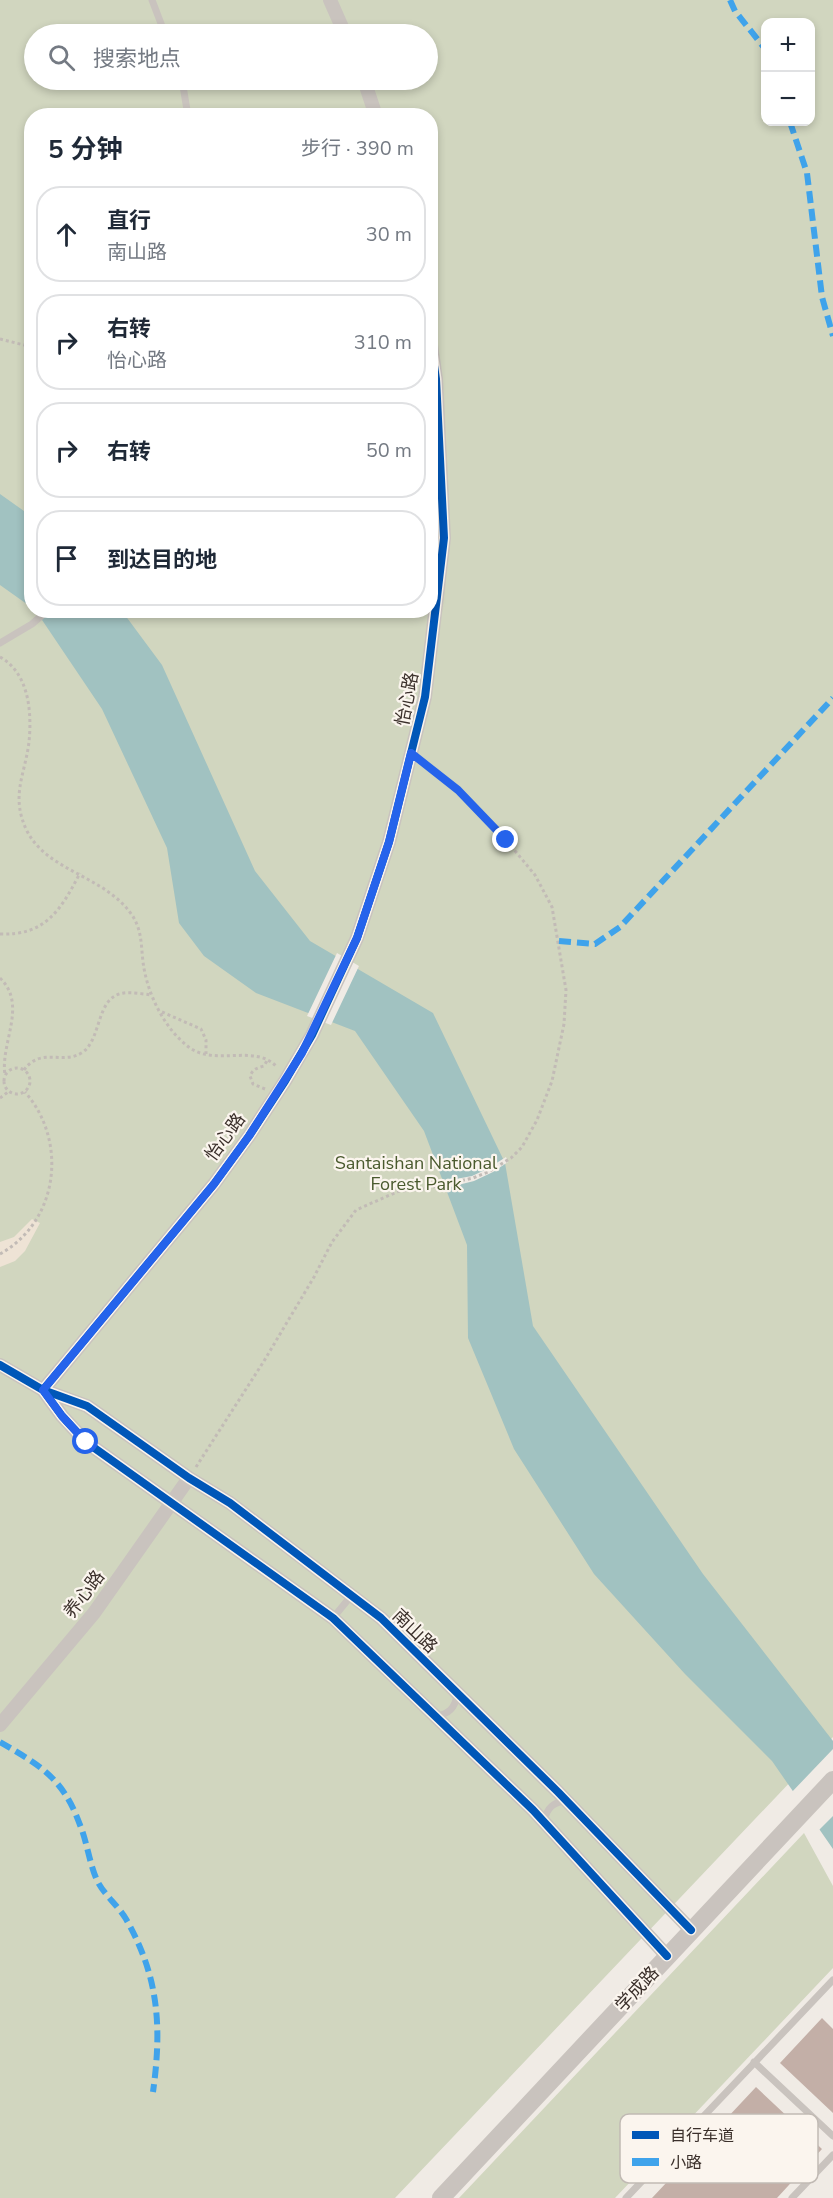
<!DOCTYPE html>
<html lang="zh">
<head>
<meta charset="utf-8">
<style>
  :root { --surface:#fff; --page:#f2f2f3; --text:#1f2937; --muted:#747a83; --line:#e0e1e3 }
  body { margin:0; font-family:"Nunito Sans","Noto Sans SC",sans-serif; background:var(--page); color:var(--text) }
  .controls { position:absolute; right:18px; top:18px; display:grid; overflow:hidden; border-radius:12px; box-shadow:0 3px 9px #0003 }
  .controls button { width:54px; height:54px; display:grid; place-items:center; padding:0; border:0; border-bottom:2px solid var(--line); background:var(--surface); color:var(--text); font:30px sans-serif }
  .stop { position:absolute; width:18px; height:18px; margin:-14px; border:4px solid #2563eb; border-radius:50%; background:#fff }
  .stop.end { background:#2563eb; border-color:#fff; box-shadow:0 2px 6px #0008 }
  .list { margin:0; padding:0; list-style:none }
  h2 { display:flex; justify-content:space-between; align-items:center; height:78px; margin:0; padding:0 24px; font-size:26px }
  h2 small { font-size:20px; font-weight:400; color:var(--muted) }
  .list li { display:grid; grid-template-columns:39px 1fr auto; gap:18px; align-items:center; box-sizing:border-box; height:96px; margin:0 12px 12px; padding:0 12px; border:2px solid var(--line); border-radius:24px }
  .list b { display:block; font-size:22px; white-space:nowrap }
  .list p { margin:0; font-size:20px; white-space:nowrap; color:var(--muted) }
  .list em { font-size:20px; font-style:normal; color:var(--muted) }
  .icon { flex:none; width:33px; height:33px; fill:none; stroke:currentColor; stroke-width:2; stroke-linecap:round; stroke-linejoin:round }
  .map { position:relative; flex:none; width:833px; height:2198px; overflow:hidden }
  .search { position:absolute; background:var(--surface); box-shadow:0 3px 9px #0003; left:24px; top:24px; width:414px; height:66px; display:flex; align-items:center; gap:15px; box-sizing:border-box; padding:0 21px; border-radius:33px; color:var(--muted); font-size:22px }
  .panel { position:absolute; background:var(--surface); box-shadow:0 3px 9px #0003; left:24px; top:108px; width:414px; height:510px; border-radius:24px }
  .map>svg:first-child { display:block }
  .green { fill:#d1d6bf; fill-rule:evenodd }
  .plaza { fill:#eee3d5 }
  .water { fill:#a1c2c1 }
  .pier { fill:#f0ebe5 }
  .building { fill:#c3afa7 }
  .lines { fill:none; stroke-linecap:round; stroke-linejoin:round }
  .path { stroke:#c2bbb6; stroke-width:3; stroke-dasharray:3 3; stroke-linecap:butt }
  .service { stroke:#c9c3be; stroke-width:7 }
  .minor { stroke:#c9c3be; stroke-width:14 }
  .tertiary { stroke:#c9c3be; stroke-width:18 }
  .quiet { stroke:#3fa3eb; stroke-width:6; stroke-dasharray:12 6; stroke-linecap:butt }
  .cycleway-casing { stroke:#fbf5ee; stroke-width:11 }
  .cycleway { stroke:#0057b8; stroke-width:8 }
  .route { stroke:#2563eb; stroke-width:8 }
  .labels { text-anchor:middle; stroke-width:4.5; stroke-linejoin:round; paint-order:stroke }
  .street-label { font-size:18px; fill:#3b302b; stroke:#fbf5ee }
  .park-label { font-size:18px; fill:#4a5a2e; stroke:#fbf5ee }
  .key { fill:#fbf5ee; stroke:#c1bab4; stroke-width:1.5 }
  .key-label { font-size:16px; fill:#3b302b }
</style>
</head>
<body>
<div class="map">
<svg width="833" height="2198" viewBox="0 0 833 2198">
  <rect width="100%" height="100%" fill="#f0ebe5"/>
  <path class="green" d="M0 0H833V1737L395 2198H0ZM766 22H810V122H766ZM34 34H428V80H34ZM32 116H430V610H32Z
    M804 1833 833 1886V1968L615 2198H459Z"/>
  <path class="plaza" d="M32 1219 40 1223 25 1251 15 1261 0 1267V1242L14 1237Z"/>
  <path class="water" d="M0 494 31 516V607L0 585Z
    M36 611H122L162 665 255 871 310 941 433 1013 505 1163 533 1326 703 1574 833 1741V1849L772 1761 685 1674 594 1574 514 1449 468 1338 467 1245 424 1131 355 1031 256 993 204 956 179 923 167 848 102 709Z"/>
  <path class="pier" d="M337 953 359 966 331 1025 307 1016Z
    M506 1157 508 1162 493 1172 474 1181 442 1189 440 1182 472 1176 487 1169Z
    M833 1749V1816L817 1832 790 1794Z"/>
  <path class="building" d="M822 2018 833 2029V2113L780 2063Z
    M756 2087 822 2149 777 2198H652Z"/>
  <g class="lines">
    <path class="path" d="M0 339 32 347
      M0 657C29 673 32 712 29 742 25 775 10 796 27 831 48 872 104 875 132 915 142 930 141 945 143 962 147 993 164 1029 190 1048 216 1066 254 1044 276 1066
      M0 934C45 936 61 910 80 873
      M0 978C28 1005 0 1043 5 1075
      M162 1012 201 1029 206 1040V1054
      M4 1081a13 13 0 1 1 26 0a13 13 0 1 1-26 0Z
      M24 1070C41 1046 63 1066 83 1052 102 1038 96 996 124 993 132 992 143 994 152 995
      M265 1089 253 1084 250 1076C253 1069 257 1068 264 1066L268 1059
      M0 1098 8 1092
      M0 1254C59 1221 68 1141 25 1092
      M196 1467 264 1361 314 1277 332 1242 356 1210 399 1191 424 1189 473 1178 488 1172 511 1158 522 1147 537 1120 552 1081 564 1024 566 990 552 907 535 875 506 840 458 790 422 762"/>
    <path class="service" d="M152 0 165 34
      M182 80 188 116
      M0 643 32 624 48 610
      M333 1618 351 1596
      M436 1716C449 1714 455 1708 457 1695
      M544 1820C548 1807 553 1803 566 1800
      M754 2062 833 2136
      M626 2198 833 1980
      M792 2198 833 2155"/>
    <path class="minor" d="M330 0 345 34
      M364 80 376 116
      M0 1365 43 1390 214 1184 249 1136 285 1081 312 1035 357 938 389 842 425 697 444 538 436 379 430 338
      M0 1725 94 1613 189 1478
      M667 1956 533 1810 333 1618 86 1442 62 1416 43 1390 87 1406 189 1478 230 1503 381 1618 558 1792 691 1930"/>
    <path class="tertiary" d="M441 2198 833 1780"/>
    <path class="quiet" d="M730 0 735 11 766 50
      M790 122 807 173 822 297 833 336
      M559 941 595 944 620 927 833 698
      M0 1742C41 1766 63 1778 80 1825 87 1842 89 1861 96 1878 102 1893 117 1904 126 1919 159 1977 162 2027 153 2092"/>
    <defs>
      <path id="cycleway" d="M0 1365 43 1390 214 1184 249 1136 285 1081 312 1035 357 938 389 842 425 697 444 538 436 379 430 338
        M667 1956 533 1810 333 1618 86 1442 62 1416 43 1390 87 1406 189 1478 230 1503 381 1618 558 1792 691 1930"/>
    </defs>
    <use href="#cycleway" class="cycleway-casing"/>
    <use href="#cycleway" class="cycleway"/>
  </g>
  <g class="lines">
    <path class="route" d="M86 1442 62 1416 43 1390 214 1184 249 1136 302 1053 357 938 389 842 411 753 458 790 506 840"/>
  </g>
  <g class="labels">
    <g class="street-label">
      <text transform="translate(407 699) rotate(-79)" y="6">怡心路</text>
      <text transform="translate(225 1137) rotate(-54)" y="6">怡心路</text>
      <text transform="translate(84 1594) rotate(-53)" y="6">养心路</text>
      <text transform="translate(415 1631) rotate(44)" y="6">南山路</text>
      <text transform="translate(637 1989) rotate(-47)" y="6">学成路</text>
    </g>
    <g class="park-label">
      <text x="416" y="1169">Santaishan National<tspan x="416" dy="21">Forest Park</tspan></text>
    </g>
  </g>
  <rect x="620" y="2114" width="198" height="69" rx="9" class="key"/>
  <rect x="632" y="2131" width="27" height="8" fill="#0057b8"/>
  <rect x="632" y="2158" width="27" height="8" fill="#3fa3eb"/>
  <g class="key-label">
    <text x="670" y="2141">自行车道</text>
    <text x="670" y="2168">小路</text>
  </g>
</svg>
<div class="controls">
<button>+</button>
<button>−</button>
</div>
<div class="stop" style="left:86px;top:1442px"></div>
<div class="stop end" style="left:506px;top:840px"></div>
<div class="search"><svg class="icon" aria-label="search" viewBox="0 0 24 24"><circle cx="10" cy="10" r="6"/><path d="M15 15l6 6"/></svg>搜索地点</div>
<section class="panel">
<h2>5 分钟<small>步行 · 390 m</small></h2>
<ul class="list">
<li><svg class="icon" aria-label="ahead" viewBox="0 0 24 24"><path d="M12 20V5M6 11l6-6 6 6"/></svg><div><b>直行</b><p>南山路</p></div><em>30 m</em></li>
<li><svg class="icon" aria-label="right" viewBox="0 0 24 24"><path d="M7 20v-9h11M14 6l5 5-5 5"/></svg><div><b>右转</b><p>怡心路</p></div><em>310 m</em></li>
<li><svg class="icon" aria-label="right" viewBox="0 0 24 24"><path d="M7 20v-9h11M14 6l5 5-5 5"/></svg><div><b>右转</b></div><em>50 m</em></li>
<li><svg class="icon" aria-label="arrive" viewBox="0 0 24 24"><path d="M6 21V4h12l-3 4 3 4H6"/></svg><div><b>到达目的地</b></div></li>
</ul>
</section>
</div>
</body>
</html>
